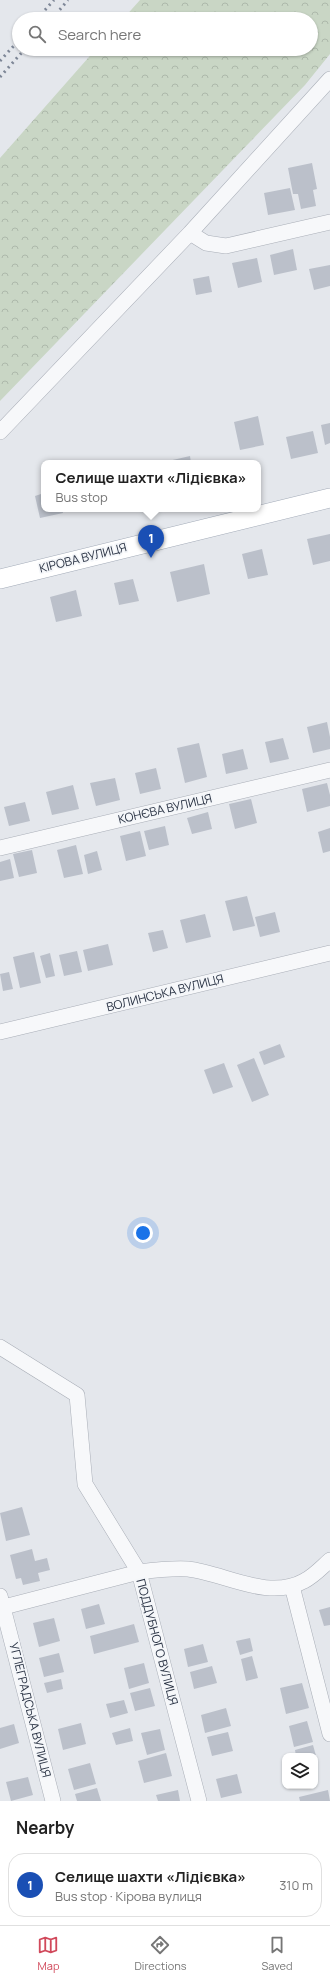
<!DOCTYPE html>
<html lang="en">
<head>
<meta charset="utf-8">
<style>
  :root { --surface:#fff; --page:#f6f6f6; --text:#222; --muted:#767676; --line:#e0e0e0; --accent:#d1495b }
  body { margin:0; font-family:Manrope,sans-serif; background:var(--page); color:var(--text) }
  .controls { position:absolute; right:12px; bottom:12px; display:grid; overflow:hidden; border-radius:8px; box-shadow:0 1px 3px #0004 }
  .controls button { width:36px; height:36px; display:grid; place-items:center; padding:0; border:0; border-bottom:1px solid var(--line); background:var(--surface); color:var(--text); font:20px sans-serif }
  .you { position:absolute; left:143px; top:1233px; width:14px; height:14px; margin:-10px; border:3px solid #fff; border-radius:50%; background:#1a73e8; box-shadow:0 0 0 6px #1a73e833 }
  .badge { display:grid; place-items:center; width:26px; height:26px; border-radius:50%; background:var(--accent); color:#fff; font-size:13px; font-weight:700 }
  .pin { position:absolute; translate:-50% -33px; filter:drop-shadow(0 1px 2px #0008) }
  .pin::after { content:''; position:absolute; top:21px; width:14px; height:12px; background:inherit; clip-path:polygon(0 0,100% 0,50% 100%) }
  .popup { position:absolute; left:41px; top:460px; width:220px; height:52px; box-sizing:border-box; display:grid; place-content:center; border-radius:8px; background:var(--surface); filter:drop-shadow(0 1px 3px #0005); font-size:13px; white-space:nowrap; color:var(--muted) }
  .popup b { font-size:15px; color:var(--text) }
  .popup::after { content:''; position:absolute; left:50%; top:100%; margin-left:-8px; border:8px solid transparent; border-top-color:var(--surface) }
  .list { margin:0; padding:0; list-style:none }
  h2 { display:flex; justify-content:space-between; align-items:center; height:52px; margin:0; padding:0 16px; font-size:17px }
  h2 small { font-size:13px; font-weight:400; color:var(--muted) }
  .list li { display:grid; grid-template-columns:26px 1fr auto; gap:12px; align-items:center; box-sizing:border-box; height:64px; margin:0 8px 8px; padding:0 8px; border:1px solid var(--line); border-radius:16px }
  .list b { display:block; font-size:15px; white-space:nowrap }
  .list p { margin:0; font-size:13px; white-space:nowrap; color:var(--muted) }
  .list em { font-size:13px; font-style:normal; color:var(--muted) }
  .icon { flex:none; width:22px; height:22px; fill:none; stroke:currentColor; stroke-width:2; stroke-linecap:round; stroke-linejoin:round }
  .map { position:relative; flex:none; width:330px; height:1801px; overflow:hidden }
  .search { position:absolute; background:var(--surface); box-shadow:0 1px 3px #0004; left:12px; right:12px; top:12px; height:44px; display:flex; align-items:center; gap:10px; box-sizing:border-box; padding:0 14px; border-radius:22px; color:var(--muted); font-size:15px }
  .sheet { height:124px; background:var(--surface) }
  nav { display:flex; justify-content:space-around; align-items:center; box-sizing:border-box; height:56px; border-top:1px solid var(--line); background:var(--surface); font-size:11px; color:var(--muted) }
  nav a { display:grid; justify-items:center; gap:2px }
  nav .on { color:var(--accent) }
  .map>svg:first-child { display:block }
  .forest { fill:url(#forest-crowns) }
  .building { fill:#bbc0ca }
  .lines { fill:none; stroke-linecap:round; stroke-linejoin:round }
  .minor-casing { stroke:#a9aeb7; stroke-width:16 }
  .major-casing { stroke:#a3abb8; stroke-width:20 }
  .minor { stroke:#f7f8fa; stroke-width:15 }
  .major { stroke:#fff; stroke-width:19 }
  .rail { stroke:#7d8696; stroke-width:3; stroke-dasharray:2 4; stroke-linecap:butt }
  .labels { text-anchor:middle; stroke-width:3.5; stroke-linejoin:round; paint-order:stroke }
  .street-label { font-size:12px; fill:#2b3445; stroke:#f4f6f9 }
</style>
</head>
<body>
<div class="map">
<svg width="330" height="1801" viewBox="0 0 330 1801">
  <defs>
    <pattern id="forest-crowns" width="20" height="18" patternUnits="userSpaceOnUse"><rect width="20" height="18" fill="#c9d6c5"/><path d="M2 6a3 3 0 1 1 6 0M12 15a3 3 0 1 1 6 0" fill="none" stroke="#adb8ab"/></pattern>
  </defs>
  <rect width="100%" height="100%" fill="#e4e7ec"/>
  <path class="forest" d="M140 0H330V54L305 85 0 401V158L96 49H311V19H123Z"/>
  <path class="building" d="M312 163 317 189 313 190 316 206 301 209 298 194H293L288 168Z
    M290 188 295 210 268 215 264 193Z
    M293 249 297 270 274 275 270 255Z
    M257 258 262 282 238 288 232 263Z
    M330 265V286L314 290 309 269Z
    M209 276 212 292 196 295 193 279Z
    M258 416 264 445 240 450 234 422Z
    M330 423V443L325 445 321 425Z
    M313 431 318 453 291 459 286 437Z
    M190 456 191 463H164V462Z
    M44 493V509H62L63 513 40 518 35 496Z
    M330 534V561L313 565 307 539Z
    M262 549 268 575 248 579 242 554Z
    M204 564 210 594 177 602 170 572Z
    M133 579 139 601 119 605 114 583Z
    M76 590 82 616 56 622 50 597Z
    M327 722 330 737V749L313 753 307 727Z
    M283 738 289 759 270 763 265 742Z
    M199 743 207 777 185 783 177 748Z
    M243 749 248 769 226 774 222 754Z
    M156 768 161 789 140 794 135 773Z
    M115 778 120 800 96 806 90 783Z
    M327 783 330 795V806L307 812 302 789Z
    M73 785 79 809 52 815 46 792Z
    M251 799 257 823 235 829 229 804Z
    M25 802 30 821 9 826 4 807Z
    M208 812 212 829 192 834 187 818Z
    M165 826 169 845 149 850 144 831Z
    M330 828V851L323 853 318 832Z
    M140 831 146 856 126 861 120 836Z
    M76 845 83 874 64 878 57 850Z
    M32 850 37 873 19 877 13 854Z
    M97 851 102 870 88 874 84 855Z
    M10 859 14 878 0 881V862Z
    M247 896 255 926 233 931 225 901Z
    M275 912 280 932 260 937 255 917Z
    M205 914 211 937 186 943 180 920Z
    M163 930 168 948 153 952 148 933Z
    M108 944 113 965 88 971 83 950Z
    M77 951 82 972 64 976 59 955Z
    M34 952 41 983 20 988 13 957Z
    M50 953 55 976 46 978 40 956Z
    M9 972 13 989 3 991 0 974Z
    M280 1044 285 1057 264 1065 259 1052Z
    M254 1058 269 1095 252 1102 237 1065Z
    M224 1063 233 1087 213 1094 204 1070Z
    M22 1507 30 1535 6 1541 0 1513Z
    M32 1549 35 1561 47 1558 50 1570 38 1573 40 1581 23 1585 21 1578 16 1579 10 1555Z
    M99 1604 105 1624 86 1629 81 1609Z
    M330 1607V1625L324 1626 319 1610Z
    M54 1618 60 1641 39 1647 33 1623Z
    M134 1624 139 1642 94 1654 90 1636Z
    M250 1638 253 1651 240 1655 236 1641Z
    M203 1644 208 1662 188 1667 184 1649Z
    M59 1653 64 1672 44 1677 39 1658Z
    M252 1656 258 1678 246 1681 241 1659Z
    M144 1663 149 1683 129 1689 124 1668Z
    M212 1666 217 1683 194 1689 190 1672Z
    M61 1679 63 1689 47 1693 44 1683Z
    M302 1683 309 1708 286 1714 280 1688Z
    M150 1688 155 1706 135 1711 130 1693Z
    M124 1700 128 1713 110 1718 106 1704Z
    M226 1708 231 1726 205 1733 201 1715Z
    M307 1721 313 1742 294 1747 289 1726Z
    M81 1723 86 1744 63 1750 58 1729Z
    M14 1724 19 1743 0 1749V1728Z
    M130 1728 133 1741 116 1745 112 1733Z
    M160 1729 165 1750 147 1755 141 1733Z
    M228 1732 233 1751 212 1756 207 1737Z
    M313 1745 318 1763 315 1764V1756H296L295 1750Z
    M166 1753 172 1776 144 1783 138 1761Z
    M90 1763 96 1784 74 1790 68 1769Z
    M237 1774 242 1793 221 1798 216 1779Z
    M28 1777 33 1795 11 1801 6 1782Z
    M97 1788 101 1801H77L75 1794Z
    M178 1790 180 1801H158L156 1795Z
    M328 1790 330 1801H300L299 1797Z"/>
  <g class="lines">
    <defs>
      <path id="minor" d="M190 233 206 243 226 246 330 222
        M0 432 190 233 330 79
        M0 848 330 770
        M0 1032 330 953
        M0 1347 77 1395 85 1484 139 1572 199 1801
        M292 1586 330 1734
        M0 1596 53 1801
        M0 1608 139 1572C155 1570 171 1568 188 1569 224 1573 268 1601 304 1581 314 1576 322 1567 330 1560"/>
      <path id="major" d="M0 579 330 498"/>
    </defs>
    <use href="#minor" class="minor-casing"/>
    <use href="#major" class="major-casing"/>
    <use href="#minor" class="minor"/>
    <use href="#major" class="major"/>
    <path class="rail" d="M37 19 54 0
      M52 19 68 0
      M0 61 19 40
      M0 77 25 49"/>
  </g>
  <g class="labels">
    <g class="street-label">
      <text transform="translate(83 558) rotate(-14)" y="4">КІРОВА ВУЛИЦЯ</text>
      <text transform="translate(165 809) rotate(-13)" y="4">КОНЄВА ВУЛИЦЯ</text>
      <text transform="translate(165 993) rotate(-14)" y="4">ВОЛИНСЬКА ВУЛИЦЯ</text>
      <text transform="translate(157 1642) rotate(75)" y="4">ПОДДУБНОГО ВУЛИЦЯ</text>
      <text transform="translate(30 1710) rotate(76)" y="4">УГЛЕГРАДСЬКА ВУЛИЦЯ</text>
    </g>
  </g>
</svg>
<div class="controls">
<button><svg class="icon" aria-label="layers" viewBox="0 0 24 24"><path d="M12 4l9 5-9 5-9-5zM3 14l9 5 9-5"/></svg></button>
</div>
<div class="you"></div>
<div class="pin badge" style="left:151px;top:558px;background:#1a4fb4">1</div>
<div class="popup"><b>Селище шахти «Лідієвка»</b>Bus stop</div>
<div class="search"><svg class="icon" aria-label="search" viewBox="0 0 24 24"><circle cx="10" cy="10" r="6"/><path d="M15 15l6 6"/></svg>Search here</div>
</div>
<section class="sheet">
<h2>Nearby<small></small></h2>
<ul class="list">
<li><span class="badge" style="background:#1a4fb4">1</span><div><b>Селище шахти «Лідієвка»</b><p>Bus stop · Кірова вулиця</p></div><em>310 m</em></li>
</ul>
</section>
<nav>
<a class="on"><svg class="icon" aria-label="map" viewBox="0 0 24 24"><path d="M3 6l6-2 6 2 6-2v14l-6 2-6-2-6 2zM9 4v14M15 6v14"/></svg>Map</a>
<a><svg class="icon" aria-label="directions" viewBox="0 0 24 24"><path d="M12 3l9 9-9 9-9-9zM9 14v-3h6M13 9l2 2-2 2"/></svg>Directions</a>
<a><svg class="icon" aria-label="saved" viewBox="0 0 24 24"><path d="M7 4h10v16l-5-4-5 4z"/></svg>Saved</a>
</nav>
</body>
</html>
